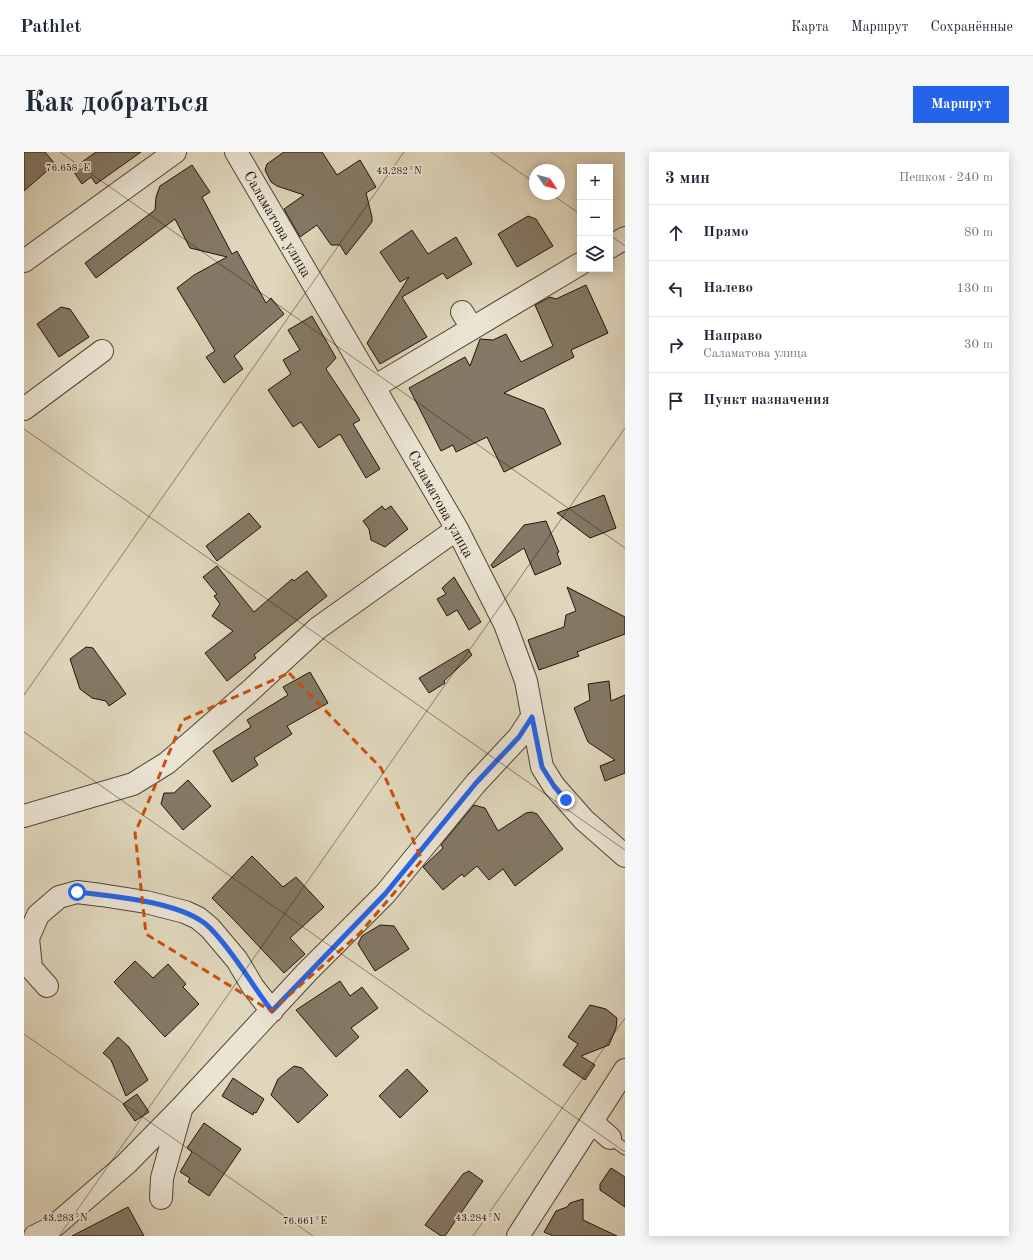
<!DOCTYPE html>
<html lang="ru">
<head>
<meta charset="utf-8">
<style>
  :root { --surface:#fff; --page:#f6f6f7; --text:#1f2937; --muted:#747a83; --line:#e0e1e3; --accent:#2563eb }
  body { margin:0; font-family:"Old Standard TT",serif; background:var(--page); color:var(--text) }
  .controls { position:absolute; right:12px; top:12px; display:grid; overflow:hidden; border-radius:0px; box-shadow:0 2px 10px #0003 }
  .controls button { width:36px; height:36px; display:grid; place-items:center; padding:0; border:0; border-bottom:1px solid var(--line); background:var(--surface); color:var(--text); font:20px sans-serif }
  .compass { position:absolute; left:505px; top:12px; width:36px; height:36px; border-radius:50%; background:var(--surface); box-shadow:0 2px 10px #0003; rotate:125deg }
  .stop { position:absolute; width:12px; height:12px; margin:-9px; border:3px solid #2563eb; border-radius:50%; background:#fff }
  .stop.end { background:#2563eb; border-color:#fff; box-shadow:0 1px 4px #0008 }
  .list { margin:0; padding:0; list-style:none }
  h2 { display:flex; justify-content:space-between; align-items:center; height:52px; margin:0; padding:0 16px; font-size:17px }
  h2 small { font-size:13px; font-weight:400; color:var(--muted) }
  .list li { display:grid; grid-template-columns:26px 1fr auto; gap:12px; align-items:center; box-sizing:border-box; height:56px; padding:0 16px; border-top:1px solid var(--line) }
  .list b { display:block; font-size:15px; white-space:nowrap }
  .list p { margin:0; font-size:13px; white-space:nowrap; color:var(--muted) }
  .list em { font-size:13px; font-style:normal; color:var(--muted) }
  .icon { flex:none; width:22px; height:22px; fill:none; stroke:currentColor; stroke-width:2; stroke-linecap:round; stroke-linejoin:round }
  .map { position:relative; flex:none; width:601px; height:1084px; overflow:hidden; border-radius:0px }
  header { display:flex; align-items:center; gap:24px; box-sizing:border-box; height:56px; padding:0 20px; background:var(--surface); border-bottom:1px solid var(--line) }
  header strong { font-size:19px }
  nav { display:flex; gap:22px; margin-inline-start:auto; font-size:14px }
  .intro { display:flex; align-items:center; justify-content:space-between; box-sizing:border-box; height:96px; padding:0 24px }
  h1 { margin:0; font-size:28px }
  .button { padding:10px 18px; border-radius:0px; background:var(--accent); color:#fff; font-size:14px; font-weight:700 }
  main { display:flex; gap:24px; padding:0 24px }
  aside { flex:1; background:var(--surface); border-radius:0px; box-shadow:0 2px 10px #0003 }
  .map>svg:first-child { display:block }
  .building { fill:#847966; stroke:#211509 }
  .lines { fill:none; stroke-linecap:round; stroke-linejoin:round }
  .lane-casing { stroke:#504536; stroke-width:13 }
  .street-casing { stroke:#504536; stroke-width:24 }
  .lane { stroke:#eae4d3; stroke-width:11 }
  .street { stroke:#eae4d3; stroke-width:22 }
  .route { stroke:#2563eb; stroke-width:5 }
  .marked { fill:none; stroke:#ca4f0c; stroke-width:3; stroke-dasharray:8 5; stroke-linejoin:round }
  .ticks { fill:none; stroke:#211509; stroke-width:1; stroke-opacity:0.45 }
  .labels { text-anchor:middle; stroke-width:3.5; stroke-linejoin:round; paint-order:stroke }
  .street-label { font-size:15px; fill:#211509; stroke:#eae4d3 }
  .ticks-label { font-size:10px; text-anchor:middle; fill:#211509; stroke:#eae4d3; stroke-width:3.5; stroke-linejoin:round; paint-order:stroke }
</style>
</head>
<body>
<header>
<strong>Pathlet</strong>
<nav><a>Карта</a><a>Маршрут</a><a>Сохранённые</a></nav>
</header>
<div class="intro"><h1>Как добраться</h1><a class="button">Маршрут</a></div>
<main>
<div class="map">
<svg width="601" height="1084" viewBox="0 0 601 1084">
  <rect width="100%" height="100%" fill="#dfd6bb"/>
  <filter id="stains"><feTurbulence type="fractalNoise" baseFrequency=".005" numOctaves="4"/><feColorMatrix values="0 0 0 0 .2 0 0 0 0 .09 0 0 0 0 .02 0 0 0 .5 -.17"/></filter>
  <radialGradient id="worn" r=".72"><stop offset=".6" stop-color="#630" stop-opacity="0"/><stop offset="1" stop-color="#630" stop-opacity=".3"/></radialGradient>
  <path class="building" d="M0 0H21L31 12 0 39Z
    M72 0H117L72 32 67 25 58 32 48 17Z
    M260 0H298L313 23 336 8 352 35 342 41 348 65V70L322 103 316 93H307L293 73 276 85 260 57 280 43 253 34 247 30 241 18 243 12Z
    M168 13 186 40 178 45 208 102 213 99 242 151 247 146 260 162 210 204 219 217 200 231 182 205 191 199 153 136 170 123 203 105 166 96 151 67 72 126 61 111 131 58 132 45 136 34Z
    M504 64 512 67 529 94 493 115 474 82Z
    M388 78 404 102 432 85 448 112 423 127 419 121 378 145 403 185 356 212 343 191 385 125 376 130 356 100Z
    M562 133 584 181 547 198 550 205 480 241 520 257 537 292 480 320 463 285 432 300 429 293 417 299 385 236 441 205 446 214 456 187 469 188 482 182 497 210 529 194 511 153 526 145 532 147Z
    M37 155 46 157 65 185 35 205 13 172Z
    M288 164 312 206 302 217 336 268 329 272 356 317 342 326 316 282 295 296 277 270 269 275 244 238 267 222 259 208 276 198 264 178Z
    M580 343 592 376 566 386 533 361Z
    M358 354 361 358 367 354 384 377 361 395 347 388 345 377 339 369Z
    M225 361 237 375 193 409 182 394Z
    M522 369 535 400 533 401 537 412 511 423 500 396 469 416 467 413 500 373Z
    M193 414 230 460 268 427 270 429 283 419 303 444 230 503 232 506 203 529 181 501 209 479 188 464 196 452 190 444 193 442 179 425Z
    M430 425 457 470 445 478 433 458 423 464 413 447 422 442 418 436Z
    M543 435 601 465V482L553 500 555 504 515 518 504 488 540 475 542 463 552 459Z
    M62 495 69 496 102 542 85 554 82 549 68 546 56 537 46 507Z
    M444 497 448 503 420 529 421 531 405 541 395 526Z
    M286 520 304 551 263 574 268 582 230 606 234 613 208 630 189 599 227 575 223 568 264 543 259 535Z
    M585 529 587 549 601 543V621L581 629 576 614 591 608 564 590 550 556 566 548 564 532Z
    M164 628 187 654 159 678 137 652 140 641H150Z
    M450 653 461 656 474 679 502 661 508 660 513 662 539 697 491 734 479 717 465 728 453 714 440 725 438 722 419 738 399 715 419 696 417 693Z
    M228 704 259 735 272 725 300 755 266 786 281 802 260 821 211 769 188 746Z
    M356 773 370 774 385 797 351 819 334 792 338 784Z
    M111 809 129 826 144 812 162 832 159 835 175 852 141 885 90 830Z
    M316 829 326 844 338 835 354 856 327 876 335 885 312 905 272 858Z
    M566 853 582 857 593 866 592 876 585 893 557 904 571 913 561 928 539 913 554 892 544 885Z
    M94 885 105 895 124 928 102 944 87 908 79 901Z
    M270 914 278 916 304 943 274 971 247 943 254 927Z
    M383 917 404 939 376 966 355 944Z
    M209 926 240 947 232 961 230 960 229 963 198 944Z
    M113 942 125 960 111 969 99 952Z
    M180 971 217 997 185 1044 164 1030 166 1026 156 1020 168 1000 163 996Z
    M587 1016 601 1025V1055L576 1038V1032Z
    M445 1019 459 1029 421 1084H417L401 1073 439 1022Z
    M559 1047V1068L593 1084H529L520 1080 532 1059 543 1055 546 1051Z
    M104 1055 120 1084H48Z"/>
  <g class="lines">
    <defs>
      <path id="lane" d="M586 986 601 997"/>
      <path id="street" d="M212 0 433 377 481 472 502 529 518 615 530 634 560 668 601 704
        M586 95 601 86
        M0 109 151 0
        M438 160 448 176
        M350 235 556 112
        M0 257 78 199
        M0 664 109 632 143 611 227 538 294 476 433 377
        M23 834 7 816 4 786 14 763 35 745 53 740 77 743 122 750 161 760 174 766 186 776 213 808 229 835 248 859
        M568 970 586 986
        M137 1046 138 1026 157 958
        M11 1084 28 1076 102 1012 157 956 283 820 361 742 452 631 495 585 508 565
        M494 1084 601 918"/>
    </defs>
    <use href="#lane" class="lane-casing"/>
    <use href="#street" class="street-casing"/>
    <use href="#lane" class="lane"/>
    <use href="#street" class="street"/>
  </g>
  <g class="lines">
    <path class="route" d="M53 740C88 744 161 750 186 776 210 800 227 832 248 859L361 742 452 631 495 585 508 565 518 615 530 634 542 648"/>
  </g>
  <path class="marked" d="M265 521 357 616 398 708 336 781 247 859 122 782 111 681 159 568Z"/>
  <path class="ticks" d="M36 0 601 396M467 0 511 31M527 42 556 62M586 83 601 94M0 277 601 698M0 543 380 0M0 580 601 1000M0 882 289 1084M35 1084 601 276M449 1084 601 866"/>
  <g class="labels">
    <g class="street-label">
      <text transform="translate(254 72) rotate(60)" y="5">Саламатова улица</text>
      <text transform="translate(417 352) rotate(61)" y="5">Саламатова улица</text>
    </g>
  </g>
  <g class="ticks-label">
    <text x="44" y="19">76.658°E</text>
    <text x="375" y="22">43.282°N</text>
    <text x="41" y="1069">43.283°N</text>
    <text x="454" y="1069">43.284°N</text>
    <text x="281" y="1072">76.661°E</text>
  </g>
  <rect width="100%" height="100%" filter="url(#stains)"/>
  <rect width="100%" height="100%" fill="url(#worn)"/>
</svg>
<div class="controls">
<button>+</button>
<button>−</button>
<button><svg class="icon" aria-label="layers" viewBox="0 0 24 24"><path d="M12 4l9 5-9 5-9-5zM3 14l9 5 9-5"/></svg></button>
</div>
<svg class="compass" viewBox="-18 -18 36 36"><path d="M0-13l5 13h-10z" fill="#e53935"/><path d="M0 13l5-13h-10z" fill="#747a83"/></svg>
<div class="stop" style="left:53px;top:740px"></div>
<div class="stop end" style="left:542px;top:648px"></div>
</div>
<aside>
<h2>3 мин<small>Пешком · 240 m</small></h2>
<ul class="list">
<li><svg class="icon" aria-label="ahead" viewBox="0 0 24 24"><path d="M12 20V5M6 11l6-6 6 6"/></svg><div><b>Прямо</b></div><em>80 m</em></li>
<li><svg class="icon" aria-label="left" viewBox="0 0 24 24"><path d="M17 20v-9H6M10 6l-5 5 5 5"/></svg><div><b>Налево</b></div><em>130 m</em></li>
<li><svg class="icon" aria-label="right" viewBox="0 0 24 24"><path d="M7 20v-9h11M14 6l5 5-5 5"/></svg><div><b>Направо</b><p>Саламатова улица</p></div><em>30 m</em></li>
<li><svg class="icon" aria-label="arrive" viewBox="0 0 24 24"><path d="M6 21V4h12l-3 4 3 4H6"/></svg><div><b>Пункт назначения</b></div></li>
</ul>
</aside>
</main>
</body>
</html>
